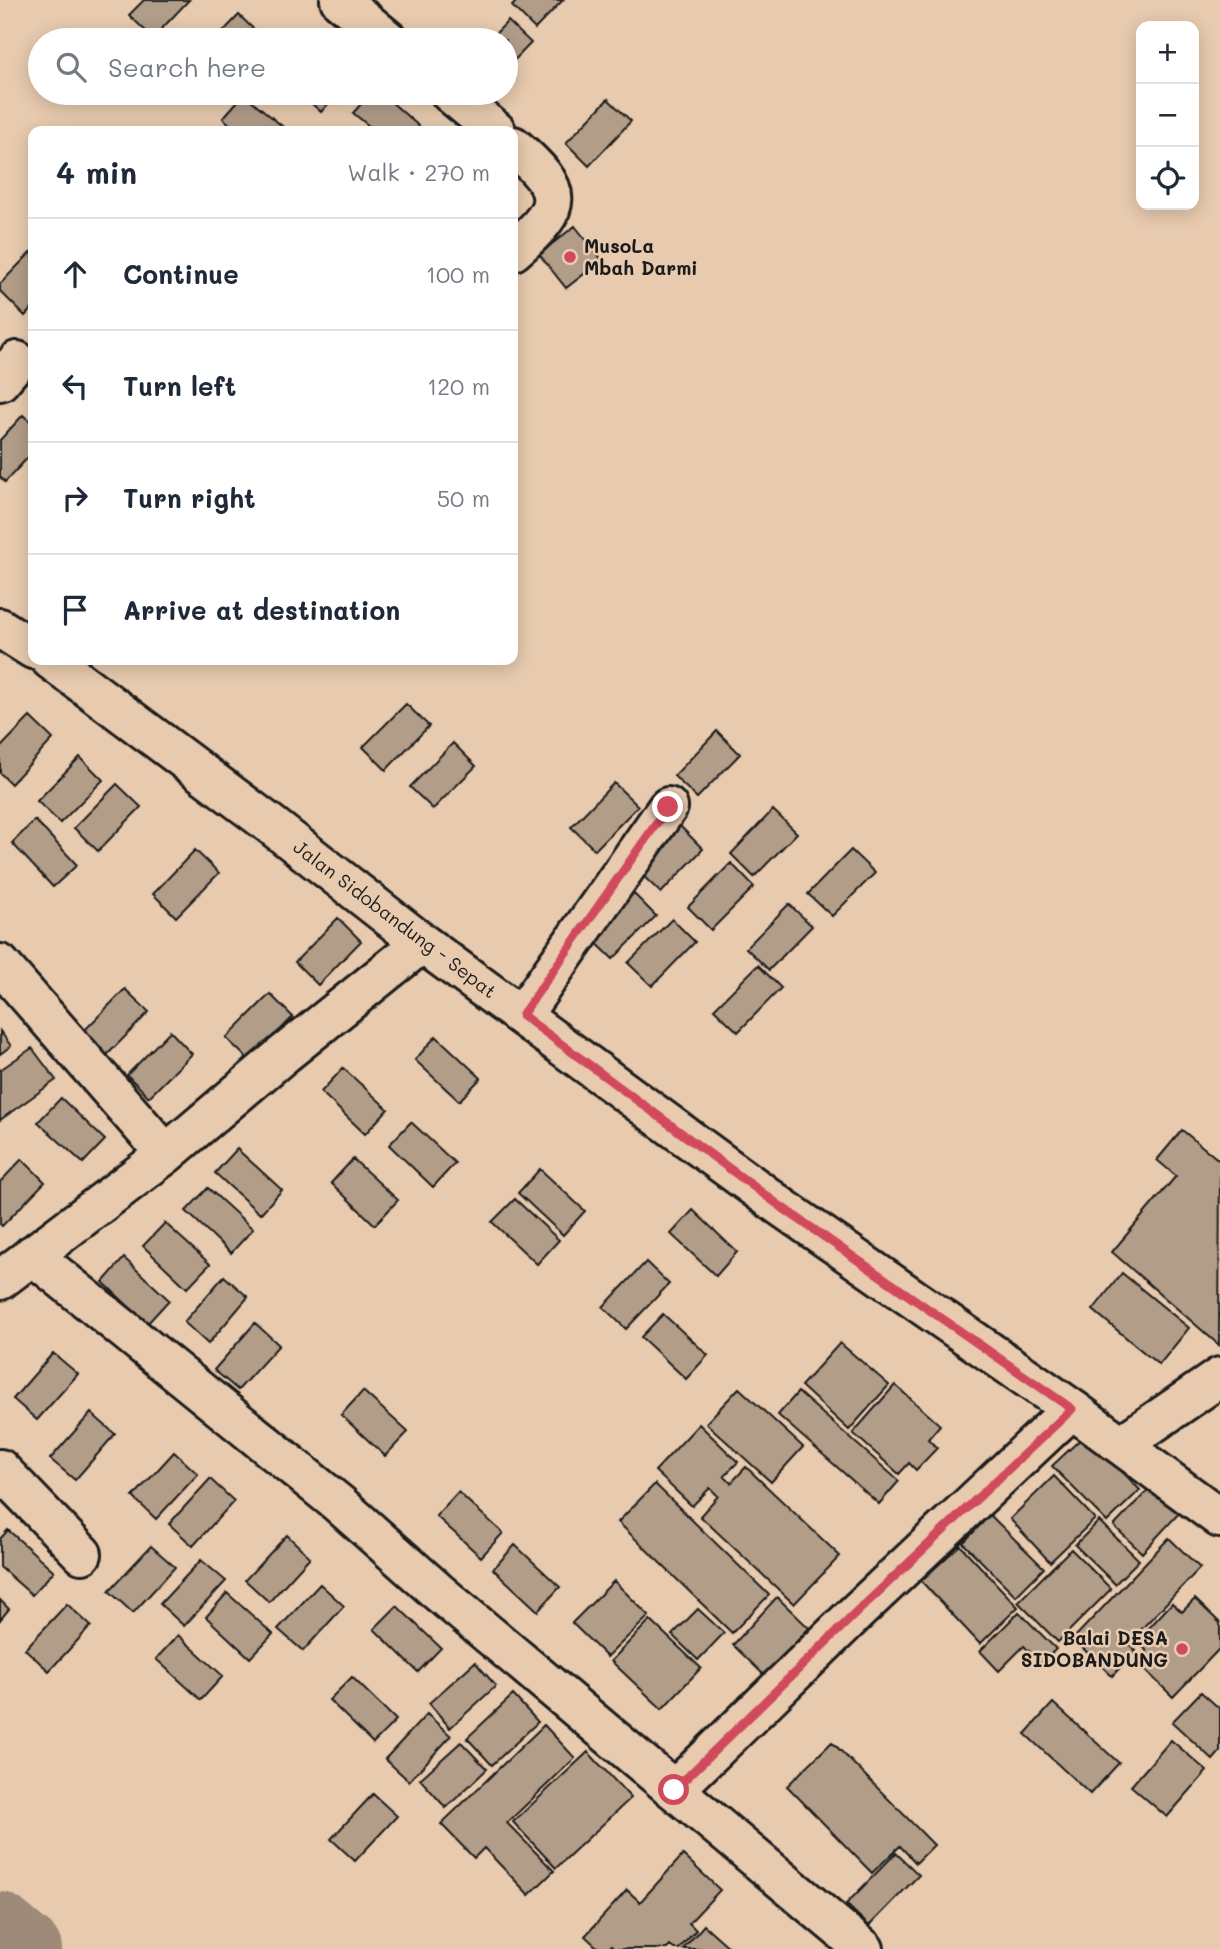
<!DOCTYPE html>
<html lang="en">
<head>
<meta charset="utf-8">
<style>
  :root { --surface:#fff; --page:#f6f6f7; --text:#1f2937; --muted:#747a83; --line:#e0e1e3 }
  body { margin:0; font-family:Mali,sans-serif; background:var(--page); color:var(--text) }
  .controls { position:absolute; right:21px; top:21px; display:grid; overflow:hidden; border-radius:14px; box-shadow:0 4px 18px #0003 }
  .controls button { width:63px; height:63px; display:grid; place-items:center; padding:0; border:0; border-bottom:2px solid var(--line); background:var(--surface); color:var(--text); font:35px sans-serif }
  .stop { position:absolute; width:21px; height:21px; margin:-16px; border:5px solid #d1495b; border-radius:50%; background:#fff }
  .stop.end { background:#d1495b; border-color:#fff; box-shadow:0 2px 7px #0008 }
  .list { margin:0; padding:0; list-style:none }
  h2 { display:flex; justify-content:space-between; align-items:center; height:91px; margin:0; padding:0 28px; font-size:30px }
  h2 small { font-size:23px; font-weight:400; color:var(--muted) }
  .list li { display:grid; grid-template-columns:46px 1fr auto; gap:21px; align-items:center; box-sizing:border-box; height:112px; padding:0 28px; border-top:2px solid var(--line) }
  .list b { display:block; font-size:26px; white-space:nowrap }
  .list em { font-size:23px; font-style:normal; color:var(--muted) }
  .icon { flex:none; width:38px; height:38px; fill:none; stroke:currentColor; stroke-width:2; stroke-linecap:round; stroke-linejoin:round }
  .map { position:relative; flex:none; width:1220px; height:1949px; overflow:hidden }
  .search { position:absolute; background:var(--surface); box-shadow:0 4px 18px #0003; left:28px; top:28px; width:490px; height:77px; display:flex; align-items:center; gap:18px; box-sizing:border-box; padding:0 24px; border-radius:38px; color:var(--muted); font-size:26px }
  .panel { position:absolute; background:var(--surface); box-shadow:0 4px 18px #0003; left:28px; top:126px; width:490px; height:539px; border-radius:14px }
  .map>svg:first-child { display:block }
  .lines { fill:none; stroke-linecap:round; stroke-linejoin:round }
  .river { stroke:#9d8a79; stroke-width:66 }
  .building { fill:#b29d89; stroke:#1c1c1c; stroke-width:2 }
  .minor-casing { stroke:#1c1c1c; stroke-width:44 }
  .minor { stroke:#e8cbaf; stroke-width:38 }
  .route { stroke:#d1495b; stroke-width:9 }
  .poi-dot { fill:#d1495b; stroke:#e8cbaf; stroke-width:2.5 }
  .labels { text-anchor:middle; stroke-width:5; stroke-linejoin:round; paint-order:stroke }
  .poi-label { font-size:19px; font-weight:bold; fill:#1c1c1c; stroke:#e8cbaf; text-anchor:start }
  .street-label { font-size:19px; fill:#1c1c1c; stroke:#e8cbaf }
</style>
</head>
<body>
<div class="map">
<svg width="1220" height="1949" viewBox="0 0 1220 1949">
  <rect width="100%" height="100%" fill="#e8cbaf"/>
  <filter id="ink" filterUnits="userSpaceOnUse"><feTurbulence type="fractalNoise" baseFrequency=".0143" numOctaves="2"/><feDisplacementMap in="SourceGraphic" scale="14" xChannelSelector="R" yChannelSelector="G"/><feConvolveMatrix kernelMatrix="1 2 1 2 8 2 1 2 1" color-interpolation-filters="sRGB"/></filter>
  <g filter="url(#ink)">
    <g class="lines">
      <path class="river" d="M0 1925 29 1949"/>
    </g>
    <path class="building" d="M144 0H189L153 38 129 15Z
      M518 0H563L535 29 512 6Z
      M239 15 265 40H215Z
      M508 21 531 43 506 69V40H489Z
      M300 93H338L321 112Z
      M371 93H381L421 128 418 131H375L353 113Z
      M244 94 288 131H237L223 118Z
      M608 99 631 121 589 166 566 143Z
      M575 226 602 260 566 288 539 254Z
      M33 250V307L25 316 0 291V284Z
      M23 415 33 424V452L5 482 0 477V440Z
      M406 704 429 726 386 770 363 747Z
      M30 717 53 739 11 784 0 773V748Z
      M717 731 740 754 697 798 674 776Z
      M453 743 476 766 433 809 410 787Z
      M80 757 103 780 60 823 37 801Z
      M614 783 638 806 595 850 571 827Z
      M117 784 141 807 98 851 74 828Z
      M773 810 797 833 754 877 731 854Z
      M35 820 77 865 53 887 12 843Z
      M680 826 703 849 661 893 637 870Z
      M195 850 219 873 176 917 153 894Z
      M851 850 875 873 832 916 808 894Z
      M731 863 754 887 711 930 688 907Z
      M633 893 656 916 613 959 590 937Z
      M789 904 812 926 769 970 746 948Z
      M338 918 361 941 318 985 295 962Z
      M672 919 695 942 652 986 628 963Z
      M758 965 781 988 738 1032 714 1009Z
      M125 989 149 1012 106 1056 82 1033Z
      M270 994 293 1017 250 1061 226 1038Z
      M0 1031 11 1046 0 1054Z
      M170 1031 192 1054 149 1097 127 1075Z
      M436 1036 481 1078 459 1101 415 1060Z
      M32 1048 56 1080 0 1120V1070Z
      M343 1068 388 1109 365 1134 321 1092Z
      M61 1098 105 1140 83 1163 38 1122Z
      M411 1122 455 1163 433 1187 389 1145Z
      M1182 1130 1220 1161 1219 1345 1112 1252 1176 1176 1157 1160Z
      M237 1149 282 1190 260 1214 215 1173Z
      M22 1159 45 1182 2 1226 0 1224V1182Z
      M353 1159 398 1200 375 1225 331 1183Z
      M540 1169 585 1211 563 1235 518 1193Z
      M208 1188 253 1229 231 1253 186 1211Z
      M515 1199 559 1240 537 1264 492 1222Z
      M693 1210 737 1252 716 1276 671 1234Z
      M165 1223 210 1264 187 1288 143 1246Z
      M124 1258 169 1300 147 1324 103 1282Z
      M646 1262 669 1284 626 1329 603 1307Z
      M1122 1273 1189 1328 1159 1365 1093 1310Z
      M224 1276 248 1297 208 1344 184 1322Z
      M663 1314 708 1355 686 1379 641 1337Z
      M255 1323 279 1345 238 1390 214 1370Z
      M840 1343 889 1385 849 1430 801 1386Z
      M53 1353 78 1374 37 1420 13 1399Z
      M895 1385 940 1425 928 1439 937 1448 916 1470 909 1463 899 1474 853 1433Z
      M739 1388 803 1447 771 1482 706 1423Z
      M363 1391 408 1432 385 1456 341 1415Z
      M798 1392 899 1481 879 1504 778 1415Z
      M91 1413 115 1434 75 1480 50 1459Z
      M699 1424 738 1462 724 1476 731 1483 746 1467 840 1556 794 1604 700 1516 718 1496 710 1488 692 1506 655 1471Z
      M1086 1434 1140 1490 1107 1522 1052 1466Z
      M174 1452 198 1474 156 1519 133 1497Z
      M1054 1476 1095 1519 1050 1562 1010 1519Z
      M210 1479 234 1501 193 1546 169 1524Z
      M655 1484 769 1595 732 1633 618 1522Z
      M1153 1485 1181 1511 1142 1553 1114 1526Z
      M458 1492 503 1533 481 1557 436 1516Z
      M990 1515 1044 1568 1016 1596 963 1543Z
      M1099 1521 1139 1560 1115 1584 1075 1545Z
      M8 1530 54 1571 32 1595 0 1567V1539Z
      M287 1535 310 1557 269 1602 245 1580Z
      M1169 1538 1200 1568 1128 1643 1136 1651 1112 1676 1073 1639Z
      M515 1545 560 1587 538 1611 493 1569Z
      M960 1545 1018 1607 980 1644 921 1581Z
      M151 1546 175 1567 133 1613 109 1591Z
      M1071 1549 1111 1589 1058 1642 1018 1602Z
      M201 1560 226 1581 184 1626 160 1604Z
      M614 1581 649 1616 607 1657 572 1623Z
      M320 1584 344 1606 303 1651 278 1629Z
      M227 1593 273 1634 250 1658 206 1617Z
      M777 1597 809 1628 765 1676 733 1645Z
      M1195 1599 1220 1623V1648L1173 1697 1137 1662 1147 1651 1137 1641 1172 1603 1182 1612Z
      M0 1600 9 1609 0 1620Z
      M67 1604 91 1626 49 1671 25 1649Z
      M397 1606 441 1648 418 1672 374 1629Z
      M698 1609 724 1633 698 1660 672 1635Z
      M1019 1612 1056 1649 1041 1664 1024 1646 999 1671 980 1651Z
      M650 1620 701 1668 662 1709 611 1661Z
      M178 1635 223 1676 201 1700 156 1659Z
      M475 1662 496 1686 450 1728 429 1703Z
      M352 1677 396 1720 373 1743 329 1700Z
      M1201 1692 1220 1709V1752L1213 1760 1172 1722Z
      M513 1695 538 1722 492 1765 467 1738Z
      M1053 1703 1119 1763 1090 1794 1025 1734Z
      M427 1714 451 1736 409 1781 385 1759Z
      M544 1725 575 1758 507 1823 554 1871 529 1895 484 1848 474 1858 441 1824Z
      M1171 1740 1207 1771 1167 1817 1131 1786Z
      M461 1742 487 1769 446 1808 420 1779Z
      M832 1742 934 1845 916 1863 900 1846 872 1873 787 1786Z
      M588 1752 631 1798 556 1868 513 1822Z
      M373 1794 397 1816 355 1861 331 1839Z
      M896 1853 919 1875 869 1926 846 1904Z
      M683 1855 720 1890 689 1923 696 1930 679 1949H674L670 1946 667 1949H614L611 1946 608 1949H599L585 1936 627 1890 640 1902Z
      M704 1925 731 1949H683Z"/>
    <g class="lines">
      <defs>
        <path id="minor" d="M340 0 388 40
          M450 93 496 131
          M513 146C565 191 566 206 513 251
          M0 381 17 361
          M0 628 33 649
          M51 660 270 824 422 943 780 1206 1072 1409 1220 1518
          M0 964 166 1154
          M522 1015 668 807
          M32 1255 338 1503 437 1591 864 1949
          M0 1280 166 1154 284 1054 422 943
          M1121 1445 1220 1377
          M0 1469 82 1554
          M674 1790 858 1611 1072 1409"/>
      </defs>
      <use href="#minor" class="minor-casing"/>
      <use href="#minor" class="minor"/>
    </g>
  </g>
  <g class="lines" filter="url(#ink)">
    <path class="route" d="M668 807 522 1015 780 1206 1072 1409 858 1611 674 1790"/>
  </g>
  <g class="poi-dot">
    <circle cx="570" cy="257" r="7"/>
    <circle cx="1182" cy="1649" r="7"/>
  </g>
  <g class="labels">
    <g class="poi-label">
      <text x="584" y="253">MusoLa<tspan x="584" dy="22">Mbah Darmi</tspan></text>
      <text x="1168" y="1645" text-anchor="end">Balai DESA<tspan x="1168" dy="22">SIDOBANDUNG</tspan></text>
    </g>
    <g class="street-label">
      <text transform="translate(395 919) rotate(37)" y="7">Jalan Sidobandung - Sepat</text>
    </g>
  </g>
</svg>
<div class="controls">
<button>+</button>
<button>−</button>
<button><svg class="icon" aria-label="locate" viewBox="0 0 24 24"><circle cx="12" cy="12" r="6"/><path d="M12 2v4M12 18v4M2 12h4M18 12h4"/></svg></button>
</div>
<div class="stop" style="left:674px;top:1790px"></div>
<div class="stop end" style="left:668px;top:807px"></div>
<div class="search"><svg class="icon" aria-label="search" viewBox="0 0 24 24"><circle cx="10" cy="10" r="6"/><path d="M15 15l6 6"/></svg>Search here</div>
<section class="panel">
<h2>4 min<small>Walk · 270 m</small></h2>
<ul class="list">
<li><svg class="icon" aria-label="ahead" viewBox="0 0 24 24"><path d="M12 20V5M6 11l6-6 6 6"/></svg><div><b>Continue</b></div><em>100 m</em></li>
<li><svg class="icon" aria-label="left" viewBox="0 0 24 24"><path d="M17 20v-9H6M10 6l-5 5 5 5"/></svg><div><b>Turn left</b></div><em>120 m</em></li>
<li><svg class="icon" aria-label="right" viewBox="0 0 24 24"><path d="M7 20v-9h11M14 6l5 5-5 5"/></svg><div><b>Turn right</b></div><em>50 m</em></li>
<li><svg class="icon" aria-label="arrive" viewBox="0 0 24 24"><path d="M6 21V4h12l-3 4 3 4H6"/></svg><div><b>Arrive at destination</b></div></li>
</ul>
</section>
</div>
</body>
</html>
